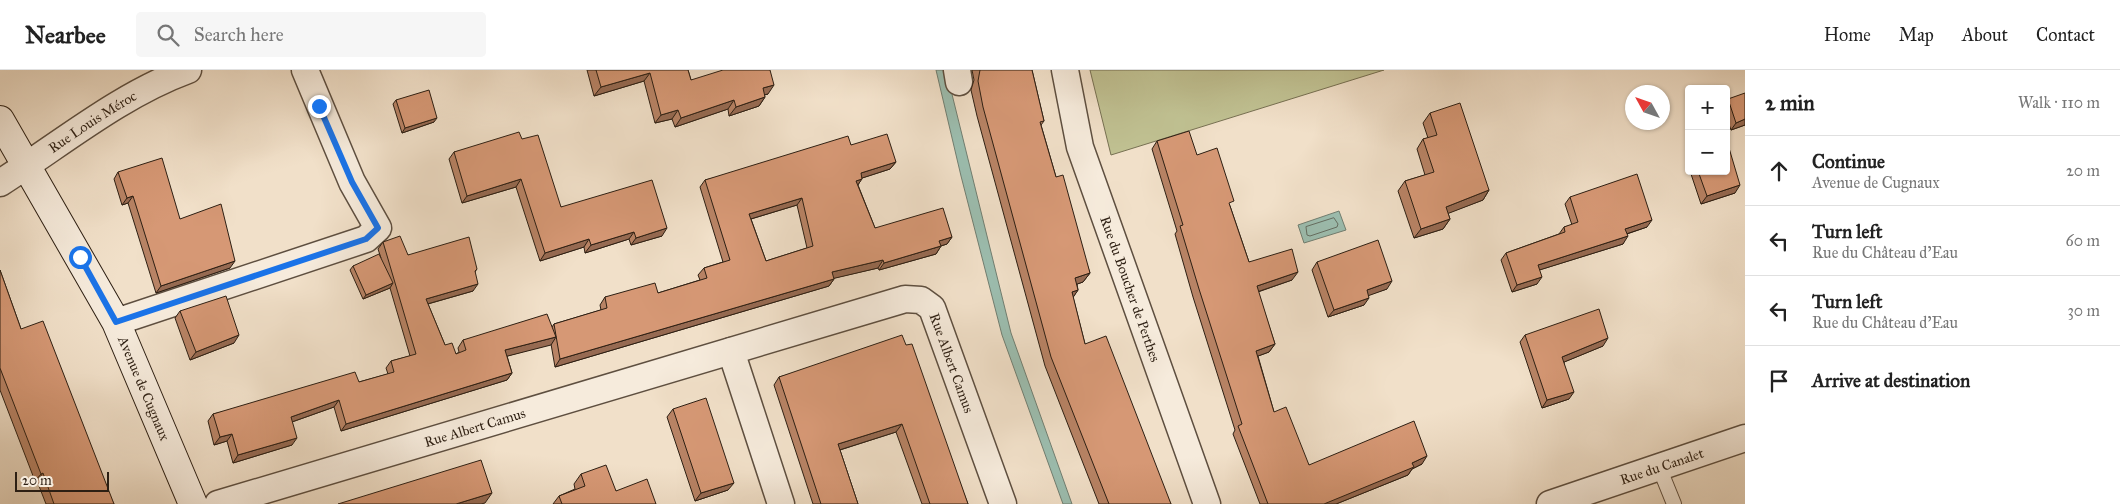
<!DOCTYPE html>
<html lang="en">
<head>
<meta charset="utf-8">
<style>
  :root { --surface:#fff; --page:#f6f6f6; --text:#222; --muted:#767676; --line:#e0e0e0 }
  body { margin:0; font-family:"IM FELL Great Primer",serif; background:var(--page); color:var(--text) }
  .controls { position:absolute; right:15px; top:15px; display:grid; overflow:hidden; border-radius:5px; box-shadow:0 1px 4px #0004 }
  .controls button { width:45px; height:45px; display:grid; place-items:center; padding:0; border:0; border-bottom:1px solid var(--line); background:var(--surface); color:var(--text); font:25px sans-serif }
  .compass { position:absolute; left:1625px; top:15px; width:45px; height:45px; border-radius:50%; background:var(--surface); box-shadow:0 1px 4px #0004; rotate:310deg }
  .scale { position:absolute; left:15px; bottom:12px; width:94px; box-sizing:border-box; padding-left:5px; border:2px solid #2d1f13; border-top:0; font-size:14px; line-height:18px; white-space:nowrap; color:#2d1f13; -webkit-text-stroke:4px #f6ebdc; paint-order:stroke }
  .stop { position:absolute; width:15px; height:15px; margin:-11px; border:4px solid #1a73e8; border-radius:50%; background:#fff }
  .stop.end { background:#1a73e8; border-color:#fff; box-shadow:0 1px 5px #0008 }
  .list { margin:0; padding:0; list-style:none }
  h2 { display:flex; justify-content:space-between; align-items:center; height:65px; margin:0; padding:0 20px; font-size:21px }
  h2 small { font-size:16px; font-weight:400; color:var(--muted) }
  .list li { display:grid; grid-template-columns:32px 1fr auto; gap:15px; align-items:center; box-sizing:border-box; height:70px; padding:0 20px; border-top:1px solid var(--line) }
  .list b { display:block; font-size:19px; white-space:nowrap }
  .list p { margin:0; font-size:16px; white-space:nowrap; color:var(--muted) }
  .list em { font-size:16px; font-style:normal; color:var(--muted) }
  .icon { flex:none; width:28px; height:28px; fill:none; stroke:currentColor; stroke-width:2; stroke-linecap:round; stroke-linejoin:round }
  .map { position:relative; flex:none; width:1745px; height:434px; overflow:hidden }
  header { display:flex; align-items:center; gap:30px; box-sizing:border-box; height:70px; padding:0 25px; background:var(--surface); border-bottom:1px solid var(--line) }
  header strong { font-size:24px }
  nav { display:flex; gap:28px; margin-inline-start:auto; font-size:18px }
  .search { width:350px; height:45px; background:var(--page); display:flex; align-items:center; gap:12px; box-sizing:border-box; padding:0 18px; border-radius:5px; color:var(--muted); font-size:19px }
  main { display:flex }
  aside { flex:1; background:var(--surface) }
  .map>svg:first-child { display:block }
  .green { fill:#c0c192; stroke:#767052 }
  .water { fill:#9cbeb0; stroke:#707e71 }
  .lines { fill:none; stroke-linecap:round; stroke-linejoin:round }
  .shore { stroke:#646e62; stroke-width:1 }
  .lane-casing { stroke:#5e4f40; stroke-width:16 }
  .street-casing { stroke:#5e4f40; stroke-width:29 }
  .secondary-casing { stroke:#2d1f13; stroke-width:30 }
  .lane { stroke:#f6ebdc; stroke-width:14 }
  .street { stroke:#f6ebdc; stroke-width:26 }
  .secondary { stroke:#f6ebdc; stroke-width:28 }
  .wall { fill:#b88365; stroke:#2d1f13; fill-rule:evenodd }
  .shaded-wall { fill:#966a52; stroke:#2d1f13 }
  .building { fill:#d69875; stroke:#2d1f13; fill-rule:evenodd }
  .route { stroke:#1a73e8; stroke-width:6 }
  .labels { text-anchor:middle; stroke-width:4; stroke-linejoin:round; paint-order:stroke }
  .street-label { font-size:14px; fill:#2d1f13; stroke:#f6ebdc }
</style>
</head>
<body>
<header>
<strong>Nearbee</strong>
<div class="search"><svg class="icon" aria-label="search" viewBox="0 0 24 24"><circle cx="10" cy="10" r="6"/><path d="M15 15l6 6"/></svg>Search here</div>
<nav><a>Home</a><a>Map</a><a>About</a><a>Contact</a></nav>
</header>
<main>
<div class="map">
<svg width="1745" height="434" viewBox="0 0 1745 434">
  <rect width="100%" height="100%" fill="#f1e0c9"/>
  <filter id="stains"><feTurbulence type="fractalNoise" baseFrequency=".004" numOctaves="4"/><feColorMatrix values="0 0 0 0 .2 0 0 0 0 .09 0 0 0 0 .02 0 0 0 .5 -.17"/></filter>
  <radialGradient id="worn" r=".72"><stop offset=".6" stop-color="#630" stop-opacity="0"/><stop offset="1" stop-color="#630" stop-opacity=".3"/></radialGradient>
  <path class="green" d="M1090 0H1384L1111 85Z"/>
  <path class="water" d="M936 0H946L1011 263 1072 434H1063L1002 265 961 106Z
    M1339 141 1346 160 1304 173 1298 155Z"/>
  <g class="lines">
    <path class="shore" d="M1334 148 1338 154 1337 157 1310 166 1307 165 1306 157Z"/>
    <defs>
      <path id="lane" d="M1659 397 1674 434"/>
      <g id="street">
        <path d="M957 0 959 12"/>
        <path id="s1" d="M1065 0 1080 77 1207 434"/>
        <path id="s2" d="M0 113C61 74 120 25 188 0"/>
        <path d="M116 252 366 169 378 158 352 112 305 0"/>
        <path d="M731 281 781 434"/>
        <path id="s3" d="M218 434 905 229 921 230 932 238 1003 434"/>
        <path id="s4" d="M1550 434 1745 368"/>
      </g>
      <g id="secondary">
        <path id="s5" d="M0 50 116 252 193 434"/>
      </g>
    </defs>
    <use href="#lane" class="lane-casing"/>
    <use href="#street" class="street-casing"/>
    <use href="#secondary" class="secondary-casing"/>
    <use href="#lane" class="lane"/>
    <use href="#street" class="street"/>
    <use href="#secondary" class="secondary"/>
  </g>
  <path class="wall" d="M587 0H688L691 10 768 24 764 25 765 27 759 36 729 46 728 39 675 57 672 49 655 53 644 11 594 26Z
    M972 0H1032L1044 51 1041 55 1056 107 1090 203 1083 212 1077 214 1078 220 1073 227 1085 274 1171 434H1099L1045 296 977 46 971 20 974 10Z
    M1728 29 1745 55 1731 60 1726 46V31Z
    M396 30 434 52 402 63 393 34Z
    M1430 43 1489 120 1483 130 1448 143 1450 149 1443 159 1414 168 1398 121 1405 111 1425 105 1417 79 1423 69 1428 68 1423 53Z
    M522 69 561 137 662 166 631 175 629 169 585 183 584 177 540 191 516 117 462 133 449 89 454 82Z
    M1157 71 1197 85 1230 136 1249 192 1292 210 1258 222 1275 274 1269 282 1258 286 1274 342 1309 395 1422 394 1412 399 1408 405 1336 434H1260L1233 364 1235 360 1193 227 1175 164 1177 161 1152 79Z
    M851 75 896 92 890 99 862 108 858 115 875 158 952 167 947 174 941 176 936 184 879 200 878 198 834 208V209L829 216 555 297 551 274 507 286 512 303 507 310 341 361 334 337 292 352V375L233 393 227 371 214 375 208 351 213 344 359 312 388 304 386 298 391 291 410 286 390 218 363 229 350 200 353 196 381 188 378 179 383 172 408 185 477 199 475 202 473 221 428 234 445 275 456 284 459 282 458 278 463 270 552 257 554 254 601 240 600 235 605 227 658 223 700 210 698 205 704 198 723 192 700 117 705 110ZM797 135 807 178 766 191 751 149Z
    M1690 101H1726L1735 123 1701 134Z
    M118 102 180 149 230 198 156 223 128 133 122 135 114 109Z
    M1570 127 1647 157 1627 164 1623 174 1539 200 1537 214 1512 222 1501 190 1506 183 1559 164 1564 157 1572 155 1565 134Z
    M1317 192 1387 219 1368 225 1364 235 1328 247 1312 200Z
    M0 200 21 259 114 434H46L37 411H35L0 320Z
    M180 241 234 273 190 290 175 248Z
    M1525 265 1603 276 1564 292 1569 329 1542 338 1520 272Z
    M906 275 968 434H922L896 362 840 380 858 434H813L774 315 779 307Z
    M673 339 728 420 695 431 667 347Z
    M581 404 616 421 656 434H553L559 426 575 419 574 414Z"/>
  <path class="shaded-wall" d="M650 3 644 11 594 26 601 17Z
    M774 15 768 24 756 27 763 18Z
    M765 27 759 36 729 46 736 37Z
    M734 30 728 39 675 57 681 48Z
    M678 40 672 49 655 53 661 45Z
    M437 48 434 52 402 63 405 58Z
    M1745 49V55L1731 60 1736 53Z
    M896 92 890 99 856 110 861 103Z
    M521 109 516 117 462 133 467 126Z
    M862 109 857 116 856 111Z
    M1740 115 1735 123 1701 134 1707 126Z
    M1489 120 1483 130 1439 147 1446 137Z
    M133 126 128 133 122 135 127 128Z
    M802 128 797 135 744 151 749 144Z
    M1450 149 1443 159 1414 168 1421 159Z
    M1652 150 1647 157 1620 166 1625 159Z
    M667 158 662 166 631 175 636 168Z
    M634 162 629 169 585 183 591 175Z
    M1628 166 1623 174 1533 202 1538 195Z
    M952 167 947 174 934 178 939 171Z
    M589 169 584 177 540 191 545 183Z
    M941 176 936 184 879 200 884 193Z
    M883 190 878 198 827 210 832 202Z
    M235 191 230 198 156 223 161 216Z
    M1298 202 1292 210 1251 224 1257 216Z
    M1090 203 1083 212 1069 217 1075 208Z
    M1542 207 1537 214 1512 222 1517 215Z
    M834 209 829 216 555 297 560 289Z
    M1392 211 1387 219 1362 228 1367 220Z
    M393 213 390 218 363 229 366 225Z
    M478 214 473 221 420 236 426 229Z
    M1078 220 1072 229V222Z
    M1369 228 1364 235 1328 247 1334 240Z
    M239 265 234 273 190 290 196 282Z
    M556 267 551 275 500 288 505 280Z
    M1608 268 1603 276 1557 295 1562 287Z
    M1275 274 1269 282 1250 289 1256 281Z
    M512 303 507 310 341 361 346 354Z
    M1574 322 1569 329 1542 338 1547 330Z
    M339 330 334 337 286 354 291 347Z
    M902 354 896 362 833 382 838 374Z
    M232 364 227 371 214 375 220 367Z
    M297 368 292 375 233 393 238 385Z
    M1427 386 1422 394 1412 399 1408 405 1336 434H1323Z
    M43 403 37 411H35L41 404Z
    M734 413 728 420 695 431 701 423Z
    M492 423 485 433 481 434H456Z"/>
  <path class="building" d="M596 0H688L691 10 723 0H770L774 15 763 18 765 27 736 37 734 30 681 48 678 40 661 45 650 3 601 17Z
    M980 0H1032L1044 51 1040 52 1056 107 1063 105 1090 203 1075 208 1078 220 1072 222 1085 274 1106 266 1171 434H1109L1051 287 983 37 978 11Z
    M429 20 437 48 405 58 396 30Z
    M1745 23V49L1736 53 1728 29Z
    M1460 33 1489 120 1446 137 1450 149 1421 159 1405 111 1434 102 1423 69 1437 65 1430 43Z
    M1189 61 1197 85 1217 78 1234 131 1229 133 1249 192 1292 179 1298 202 1257 216 1275 274 1256 281 1274 342 1286 337 1309 395 1414 351 1427 386 1412 393 1414 397 1324 434H1268L1238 356 1242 354 1199 219 1180 156 1183 155 1157 71Z
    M519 62 522 69 538 65 561 137 652 110 667 158 636 168 634 162 591 175 589 169 545 183 521 109 467 126 454 82Z
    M887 64 896 92 861 103 862 109 856 111 875 158 943 138 952 167 939 171 941 176 884 193 883 190 832 202 834 209 560 289 554 254 607 238 605 227 655 213 658 223 707 208 704 198 730 190 705 110 848 66 851 75ZM802 128 813 176 766 191 749 144Z
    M1729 78 1740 115 1707 126 1698 101H1726V79Z
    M162 88 180 149 221 134 235 191 161 216 133 126 127 128 118 102Z
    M1637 104 1652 150 1625 159 1628 166 1538 195 1542 207 1517 215 1506 183 1565 162 1564 157 1578 152 1570 127Z
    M400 166 408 185 469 167 477 199 475 201 478 214 426 229 445 275 452 273 456 284 466 280 463 270 547 244 556 267 505 280 512 303 346 354 339 330 291 347 297 368 238 385 232 364 220 367 213 344 355 302 359 312 394 302 391 291 416 284 383 172Z
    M1378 170 1392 211 1367 220 1369 228 1334 240 1317 192Z
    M379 184 393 213 366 225 353 196Z
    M0 200 21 259 43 251 114 434H54L43 403 41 404 0 298Z
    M226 226 239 265 196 282 180 241Z
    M1599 239 1608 268 1562 287 1574 322 1547 330 1525 265Z
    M902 265 906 275 912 274 968 434H930L902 354 838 374 858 434H821L779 307Z
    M706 328 734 413 701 423 673 339Z
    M481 390 492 423 456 434H338Z
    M606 395 616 421 647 409 656 434H562L559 426 585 416 581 404Z"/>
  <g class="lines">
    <path class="route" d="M80 187 116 252 366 169 378 158 352 112 319 36"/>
  </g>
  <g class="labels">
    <g class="street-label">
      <text dy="5" stroke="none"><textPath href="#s2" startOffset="111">Rue Louis Méroc</textPath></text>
      <text dy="5" stroke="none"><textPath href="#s1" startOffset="229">Rue du Boucher de Perthes</textPath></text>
      <text dy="5" stroke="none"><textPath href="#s3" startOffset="805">Rue Albert Camus</textPath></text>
      <text dy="5" stroke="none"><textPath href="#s5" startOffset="305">Avenue de Cugnaux</textPath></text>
      <text dy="5" stroke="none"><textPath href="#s3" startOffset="268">Rue Albert Camus</textPath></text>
      <text dy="5" stroke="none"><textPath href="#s4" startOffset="118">Rue du Canalet</textPath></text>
    </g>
  </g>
  <rect width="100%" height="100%" filter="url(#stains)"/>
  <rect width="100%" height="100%" fill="url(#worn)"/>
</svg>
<div class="controls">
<button>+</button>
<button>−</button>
</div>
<svg class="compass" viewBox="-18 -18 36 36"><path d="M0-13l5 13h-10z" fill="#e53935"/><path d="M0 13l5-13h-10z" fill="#767676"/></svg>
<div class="scale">20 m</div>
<div class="stop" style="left:80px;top:187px"></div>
<div class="stop end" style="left:319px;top:36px"></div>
</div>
<aside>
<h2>2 min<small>Walk · 110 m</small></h2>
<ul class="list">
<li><svg class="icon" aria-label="ahead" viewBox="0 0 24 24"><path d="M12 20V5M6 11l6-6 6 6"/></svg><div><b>Continue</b><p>Avenue de Cugnaux</p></div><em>20 m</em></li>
<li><svg class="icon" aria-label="left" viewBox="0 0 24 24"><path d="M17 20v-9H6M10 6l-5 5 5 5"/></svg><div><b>Turn left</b><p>Rue du Château d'Eau</p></div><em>60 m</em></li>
<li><svg class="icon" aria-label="left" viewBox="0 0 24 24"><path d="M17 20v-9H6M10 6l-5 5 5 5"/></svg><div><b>Turn left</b><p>Rue du Château d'Eau</p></div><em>30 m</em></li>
<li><svg class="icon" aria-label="arrive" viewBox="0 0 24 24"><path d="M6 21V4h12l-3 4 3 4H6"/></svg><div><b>Arrive at destination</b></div></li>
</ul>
</aside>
</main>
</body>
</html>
